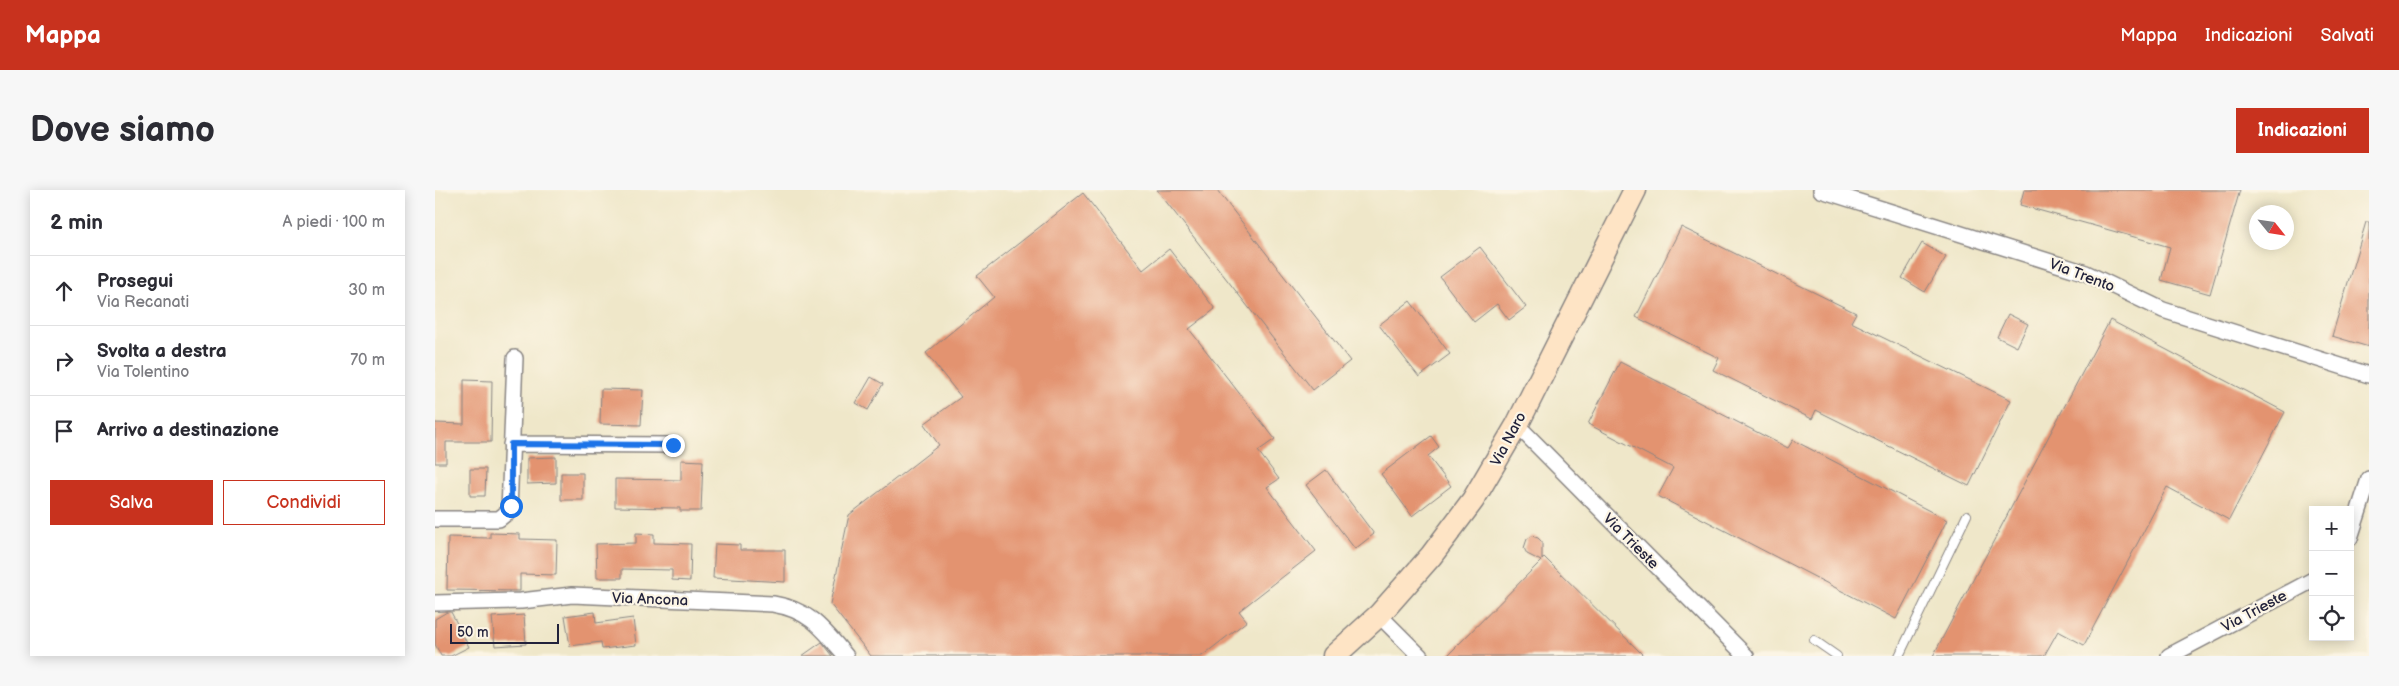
<!DOCTYPE html>
<html lang="it">
<head>
<meta charset="utf-8">
<style>
  :root { --surface:#fff; --page:#f7f7f7; --text:#2b2b33; --muted:#7c7c81; --line:#e1e1e2; --accent:#c8321e }
  body { margin:0; font-family:"Balsamiq Sans",sans-serif; background:var(--page); color:var(--text) }
  .controls { position:absolute; right:15px; bottom:15px; display:grid; overflow:hidden; border-radius:0px; box-shadow:0 2px 12px #0003 }
  .controls button { width:45px; height:45px; display:grid; place-items:center; padding:0; border:0; border-bottom:1px solid var(--line); background:var(--surface); color:var(--text); font:25px sans-serif }
  .compass { position:absolute; left:1814px; top:15px; width:45px; height:45px; border-radius:50%; background:var(--surface); box-shadow:0 2px 12px #0003; rotate:120deg }
  .scale { position:absolute; left:15px; bottom:12px; width:109px; box-sizing:border-box; padding-left:5px; border:2px solid #22223b; border-top:0; font-size:14px; line-height:18px; white-space:nowrap; color:#22223b; -webkit-text-stroke:4px #fcf5e5; paint-order:stroke }
  .stop { position:absolute; width:15px; height:15px; margin:-11px; border:4px solid #1a73e8; border-radius:50%; background:#fff }
  .stop.end { background:#1a73e8; border-color:#fff; box-shadow:0 1px 5px #0008 }
  .list { margin:0; padding:0; list-style:none }
  h2 { display:flex; justify-content:space-between; align-items:center; height:65px; margin:0; padding:0 20px; font-size:21px }
  h2 small { font-size:16px; font-weight:400; color:var(--muted) }
  .list li { display:grid; grid-template-columns:32px 1fr auto; gap:15px; align-items:center; box-sizing:border-box; height:70px; padding:0 20px; border-top:1px solid var(--line) }
  .list b { display:block; font-size:19px; white-space:nowrap }
  .list p { margin:0; font-size:16px; white-space:nowrap; color:var(--muted) }
  .list em { font-size:16px; font-style:normal; color:var(--muted) }
  .actions { display:flex; gap:10px; padding:15px 20px }
  .actions a { flex:1; padding:11px 0; border:1px solid var(--accent); border-radius:0px; text-align:center; font-size:18px; color:var(--accent) }
  .actions .main { background:var(--accent); color:#fff }
  .icon { flex:none; width:28px; height:28px; fill:none; stroke:currentColor; stroke-width:2; stroke-linecap:round; stroke-linejoin:round }
  .map { position:relative; flex:none; width:1934px; height:466px; overflow:hidden; border-radius:0px }
  header { display:flex; align-items:center; gap:30px; box-sizing:border-box; height:70px; padding:0 25px; background:var(--accent); color:#fff }
  header strong { font-size:24px }
  nav { display:flex; gap:28px; margin-inline-start:auto; font-size:18px }
  .intro { display:flex; align-items:center; justify-content:space-between; box-sizing:border-box; height:120px; padding:0 30px }
  h1 { margin:0; font-size:35px }
  .button { padding:12px 22px; border-radius:0px; background:var(--accent); color:#fff; font-size:18px; font-weight:700 }
  main { display:flex; gap:30px; padding:0 30px }
  aside { flex:1; background:var(--surface); border-radius:0px; box-shadow:0 2px 12px #0003 }
  .map>svg:first-child { display:block }
  .building { fill:#e39370 }
  .lines { fill:none; stroke-linecap:round; stroke-linejoin:round }
  .lane-casing { stroke:#888482; stroke-width:10 }
  .street-casing { stroke:#888482; stroke-width:18 }
  .secondary-casing { stroke:#888482; stroke-width:25 }
  .lane { stroke:#fff; stroke-width:8 }
  .street { stroke:#fff; stroke-width:15 }
  .secondary { stroke:#fee4c5; stroke-width:22 }
  .route { stroke:#1a73e8; stroke-width:6 }
  .labels { text-anchor:middle; stroke-width:4.5; stroke-linejoin:round; paint-order:stroke }
  .street-label { font-size:15px; fill:#22223b; stroke:#fcf5e5 }
</style>
</head>
<body>
<header>
<strong>Mappa</strong>
<nav><a>Mappa</a><a>Indicazioni</a><a>Salvati</a></nav>
</header>
<div class="intro"><h1>Dove siamo</h1><a class="button">Indicazioni</a></div>
<main>
<aside>
<h2>2 min<small>A piedi · 100 m</small></h2>
<ul class="list">
<li><svg class="icon" aria-label="ahead" viewBox="0 0 24 24"><path d="M12 20V5M6 11l6-6 6 6"/></svg><div><b>Prosegui</b><p>Via Recanati</p></div><em>30 m</em></li>
<li><svg class="icon" aria-label="right" viewBox="0 0 24 24"><path d="M7 20v-9h11M14 6l5 5-5 5"/></svg><div><b>Svolta a destra</b><p>Via Tolentino</p></div><em>70 m</em></li>
<li><svg class="icon" aria-label="arrive" viewBox="0 0 24 24"><path d="M6 21V4h12l-3 4 3 4H6"/></svg><div><b>Arrivo a destinazione</b></div></li>
</ul>
<div class="actions"><a class="main">Salva</a><a>Condividi</a></div>
</aside>
<div class="map">
<svg width="1934" height="466" viewBox="0 0 1934 466">
  <rect width="100%" height="100%" fill="#fcf5e5"/>
  <filter id="ink" filterUnits="userSpaceOnUse"><feTurbulence type="fractalNoise" baseFrequency=".02" numOctaves="2"/><feDisplacementMap in="SourceGraphic" scale="10" xChannelSelector="R" yChannelSelector="G"/><feConvolveMatrix kernelMatrix="1 2 1 2 8 2 1 2 1" color-interpolation-filters="sRGB"/></filter>
  <filter id="wash" filterUnits="userSpaceOnUse"><feTurbulence type="fractalNoise" baseFrequency=".0096" numOctaves="4" result="noise"/><feDisplacementMap in="SourceGraphic" scale="20" xChannelSelector="R" yChannelSelector="G"/><feGaussianBlur stdDeviation="1.12" result="paint"/><feColorMatrix in="noise" values="0 0 0 0 0 0 0 0 0 0 0 0 0 0 0 0 0 1.4 0 .05"/><feComposite in="paint" operator="in"/></filter>
  <g filter="url(#wash)">
    <rect width="100%" height="100%" fill="#efe7c9"/>
    <g id="blocks">
      <path class="building" d="M722 0H782L915 171 878 200Z
        M1589 0H1805L1775 104 1726 90 1735 57 1585 15Z
        M648 3 708 80 734 59 780 119 754 139 840 249 823 261 844 289 832 297 881 361 804 421 812 431 767 466H436L395 414 414 325 504 255 489 234 526 207 491 163 559 107 542 86Z
        M1931 32H1934V157L1897 146Z
        M1246 37 1421 123 1416 132 1576 210 1534 296 1381 220 1377 229 1278 180 1284 168 1201 127Z
        M1487 53 1511 67 1490 102 1467 88Z
        M1045 57 1091 117 1074 130 1062 114 1039 132 1005 87Z
        M975 111 1015 164 984 187 944 135Z
        M1573 124 1593 134 1582 157 1562 147Z
        M1675 130 1850 222 1794 330 1732 297 1649 455 1623 441 1609 466H1498Z
        M1185 172 1353 258 1358 250 1512 330 1461 429 1223 306 1238 278 1153 234Z
        M436 187 448 194 433 220 421 213Z
        M29 190 57 191 56 252H11V273H0V233L29 234Z
        M166 199 208 200 206 235 165 234Z
        M996 246 1004 257 993 266 1016 296 977 326 946 284Z
        M121 267V293L92 294V268Z
        M246 270 268 271 266 321H245V318L180 317V289L246 290Z
        M35 279H51L50 306H35Z
        M891 280 939 344 920 359 871 295Z
        M126 283H148V310H126Z
        M55 343 85 344V349L122 350 121 385 85 384V401L12 400 13 347 55 348Z
        M201 343 219 344V353L256 354 255 391 237 390V380L187 379V388H162L161 354 201 353Z
        M1097 346 1103 348 1107 352V370L1109 367 1209 466H1012L1106 371 1092 364 1089 358 1092 349Z
        M280 354 305 355V360H350V392L278 388Z
        M12 422H16L34 457 16 466H6L0 454V429Z
        M160 422 161 433 198 428 201 455 167 459 166 452 135 456 130 426Z
        M89 425 91 454 60 456 57 427Z
        M387 452 398 466H367Z"/>
    </g>
  </g>
  <g filter="url(#ink)">
    <use href="#blocks" fill-opacity="0" stroke="#888482" stroke-width="1"/>
    <g class="lines">
      <defs>
        <path id="lane" d="M1379 450 1402 466
          M1464 466 1532 325"/>
        <path id="street" d="M1386 0 1651 83 1728 120 1934 185
          M1082 235 1311 466
          M76 254 238 255
          M0 329H64L74 321 80 168
          M1915 348 1934 289
          M0 413 86 411 137 405 338 414C375 420 388 439 411 466
          M944 425 985 466
          M1734 466 1878 390"/>
        <path id="secondary" d="M899 466 944 425 996 366 1038 310 1082 235 1200 0"/>
      </defs>
      <use href="#lane" class="lane-casing"/>
      <use href="#street" class="street-casing"/>
      <use href="#secondary" class="secondary-casing"/>
      <use href="#lane" class="lane"/>
      <use href="#street" class="street"/>
      <use href="#secondary" class="secondary"/>
    </g>
  </g>
  <g class="lines" filter="url(#ink)">
    <path class="route" d="M76 316V254L238 255"/>
  </g>
  <g class="labels">
    <g class="street-label">
      <text transform="translate(1647 85) rotate(21)" y="5">Via Trento</text>
      <text transform="translate(1073 249) rotate(-62)" y="5">Via Naro</text>
      <text transform="translate(1196 351) rotate(45)" y="5">Via Trieste</text>
      <text transform="translate(215 409) rotate(2)" y="5">Via Ancona</text>
      <text transform="translate(1819 421) rotate(-28)" y="5">Via Trieste</text>
    </g>
  </g>
</svg>
<div class="controls">
<button>+</button>
<button>−</button>
<button><svg class="icon" aria-label="locate" viewBox="0 0 24 24"><circle cx="12" cy="12" r="6"/><path d="M12 2v4M12 18v4M2 12h4M18 12h4"/></svg></button>
</div>
<svg class="compass" viewBox="-18 -18 36 36"><path d="M0-13l5 13h-10z" fill="#e53935"/><path d="M0 13l5-13h-10z" fill="#7c7c81"/></svg>
<div class="scale">50 m</div>
<div class="stop" style="left:76px;top:316px"></div>
<div class="stop end" style="left:238px;top:255px"></div>
</div>
</main>
</body>
</html>
